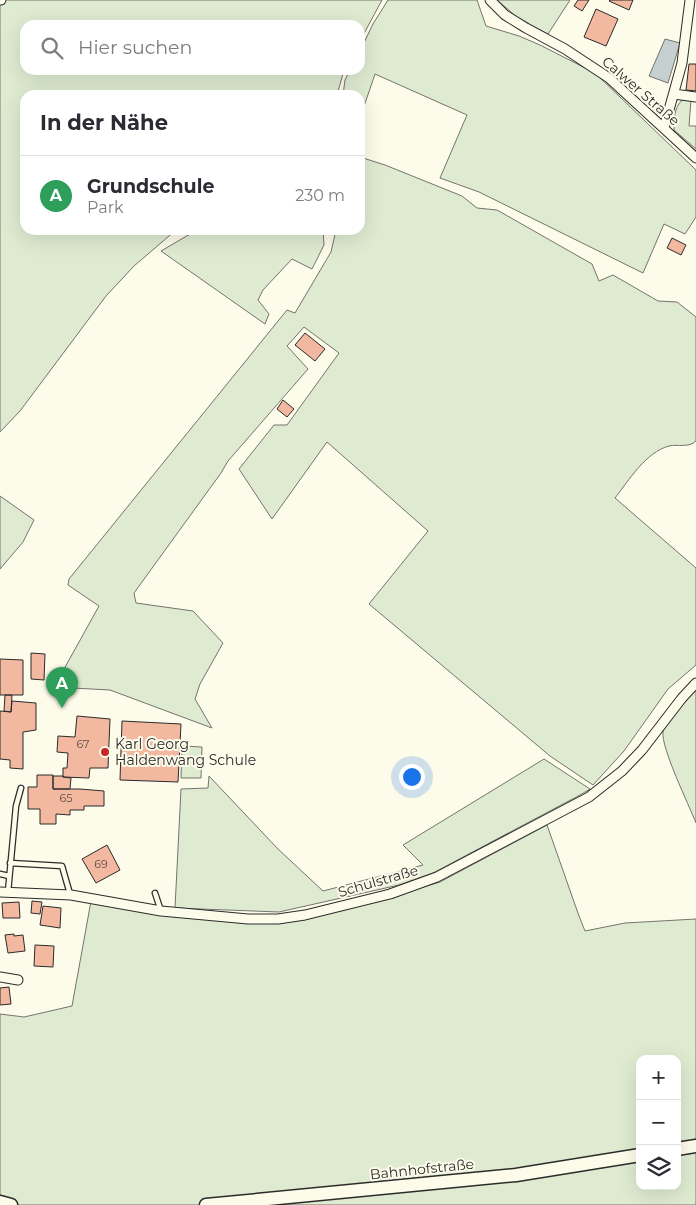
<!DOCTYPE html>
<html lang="de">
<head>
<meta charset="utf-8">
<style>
  :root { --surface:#fff; --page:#f7f7f7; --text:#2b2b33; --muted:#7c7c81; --line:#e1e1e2; --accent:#b45309 }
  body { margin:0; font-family:Montserrat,sans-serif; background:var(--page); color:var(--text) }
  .controls { position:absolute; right:15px; bottom:15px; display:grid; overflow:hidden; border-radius:10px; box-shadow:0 5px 20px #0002 }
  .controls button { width:45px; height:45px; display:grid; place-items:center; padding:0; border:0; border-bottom:1px solid var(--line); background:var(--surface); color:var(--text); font:25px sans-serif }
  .you { position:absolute; left:411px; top:776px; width:18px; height:18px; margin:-12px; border:4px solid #fff; border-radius:50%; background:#1a73e8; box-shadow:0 0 0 8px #1a73e833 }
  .badge { display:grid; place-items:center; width:32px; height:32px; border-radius:50%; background:var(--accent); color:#fff; font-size:16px; font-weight:700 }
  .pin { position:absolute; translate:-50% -41px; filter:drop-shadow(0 1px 2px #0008) }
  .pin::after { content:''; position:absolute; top:26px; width:18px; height:15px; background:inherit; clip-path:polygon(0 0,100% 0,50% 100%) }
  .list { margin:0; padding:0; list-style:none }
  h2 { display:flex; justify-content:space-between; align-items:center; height:65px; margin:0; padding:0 20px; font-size:21px }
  h2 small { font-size:16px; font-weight:400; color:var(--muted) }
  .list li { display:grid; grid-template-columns:32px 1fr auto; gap:15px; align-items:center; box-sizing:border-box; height:80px; padding:0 20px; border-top:1px solid var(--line) }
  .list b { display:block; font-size:19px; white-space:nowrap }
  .list p { margin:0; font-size:16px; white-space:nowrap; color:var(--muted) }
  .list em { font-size:16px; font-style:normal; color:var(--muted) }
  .icon { flex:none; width:28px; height:28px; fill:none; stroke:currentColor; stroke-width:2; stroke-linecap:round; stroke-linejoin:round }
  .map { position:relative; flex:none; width:696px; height:1205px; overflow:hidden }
  .search { position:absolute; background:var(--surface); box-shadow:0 5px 20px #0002; left:20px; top:20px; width:345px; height:55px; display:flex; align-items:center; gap:12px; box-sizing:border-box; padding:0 18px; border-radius:15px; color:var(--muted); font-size:19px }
  .panel { position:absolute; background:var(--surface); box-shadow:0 5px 20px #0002; left:20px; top:90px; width:345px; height:145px; border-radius:15px }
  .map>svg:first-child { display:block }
  .green { fill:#deebd1; stroke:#74746e; fill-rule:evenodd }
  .water { fill:#c7d0d0; stroke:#74746e }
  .building { fill:#f2b8a0; stroke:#2b2b2b }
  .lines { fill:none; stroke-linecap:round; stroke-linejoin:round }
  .lane-casing { stroke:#2b2b2b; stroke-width:7 }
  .street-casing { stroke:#2b2b2b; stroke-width:11 }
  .secondary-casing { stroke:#2b2b2b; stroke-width:15 }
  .lane { stroke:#fdfbea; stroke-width:4.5 }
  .street { stroke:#fdfbea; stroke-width:9 }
  .secondary { stroke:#fdfbea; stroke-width:12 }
  .poi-dot { fill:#c62828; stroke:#fdfbea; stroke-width:2 }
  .labels { text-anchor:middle; stroke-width:4; stroke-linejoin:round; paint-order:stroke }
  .number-label { font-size:11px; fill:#5d4e48 }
  .street-label { font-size:14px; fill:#2b2b2b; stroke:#fdfbea }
  .poi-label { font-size:14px; fill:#2b2b2b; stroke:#fdfbea; text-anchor:start }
</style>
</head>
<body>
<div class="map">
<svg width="696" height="1205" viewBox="0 0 696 1205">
  <rect width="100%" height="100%" fill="#fdfbea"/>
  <path class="green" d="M0 0H382L360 41V25H25V70H344L337 95H25V230H176L134 266 106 296 20 411 0 432Z
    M388 0H477L486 26 519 36 540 45 595 73 696 170V217L685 234 664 224 643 273 479 192 440 178 467 115 375 74 360 118V95H343L345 80 350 70H360V51L373 24Z
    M497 0H570L548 34 518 18Z
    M682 100H691L689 126H696V149L674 130C674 119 674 108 682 100Z
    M360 157 385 165 462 196 477 208 497 210 592 264 599 281 613 275 658 301 677 302 696 317V441C689 448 678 444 669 446 646 452 629 480 615 498L696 568V665L668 689 624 751 593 785 550 756 369 604 428 531 327 442 272 519 239 469 274 425H287L339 353 304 327 287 346 308 369 228 461 221 473 134 593 136 603 193 611 223 643 200 684 195 699 212 728 110 690 54 687 99 606 68 585 69 579 287 310 295 313 331 252 336 230H360Z
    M197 230H323L324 245 312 269 292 259 263 290 258 300 269 314 265 324 161 251Z
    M0 496 34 520 23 542 0 569Z
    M696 689V823C689 805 661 748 663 732 665 723 689 697 696 689Z
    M182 746 202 747 201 778H181Z
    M544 759 590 789 580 795 433 873 399 885 279 912 175 908 181 789 208 788 209 776 278 849 323 891 423 865 403 845Z
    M547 825 579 916 585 931 625 923 696 919V1205H0V1014L24 1017 72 1006 91 901 235 922 393 896 440 882ZM640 1059H677V1186H640Z"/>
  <path class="water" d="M665 39 680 43 668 83 649 76Z"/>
  <path class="building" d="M578 0H589L582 11 574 6Z
    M610 0H633L629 10 609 1Z
    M596 9 618 19 606 46 584 37Z
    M689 64H696V91L686 90Z
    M672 238 686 245 681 255 667 248Z
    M305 333 325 349 315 361 295 345Z
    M283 400 294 409 287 417 277 409Z
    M31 653 45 654 44 680 31 679Z
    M0 659 23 660V695H0Z
    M5 695H12L11 712 4 711Z
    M12 701 36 703V730L23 732V769L10 768V760L0 759V711L11 712Z
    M77 716 110 719 108 768H90L89 778 63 777V768H67L68 753 57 752 58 736 75 737Z
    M122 721 181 724 178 782 120 780Z
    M37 775H53V789H80L104 791V806H84V810H70V815L56 814V824H40V809H28V787H37Z
    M53 776H63V777L71 778 70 789H53Z
    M107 845 120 870 96 883 82 859Z
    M32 901 42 902 40 914 31 913Z
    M19 902 20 918H3L2 903Z
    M43 906 61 908 60 928 40 925Z
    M14 934V936L23 935 25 951 8 953 5 935Z
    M35 945 54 946 53 967 34 966Z
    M9 987 11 1004 0 1005V988Z"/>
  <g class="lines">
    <defs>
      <path id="lane" d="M10 863 62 866 70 894
        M0 874 9 876
        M8 892 16 806 21 788
        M155 893 161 911"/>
      <path id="street" d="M0 0H1
        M490 0 505 15 526 28 565 49 609 78 696 158
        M674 94 696 97
        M664 128 682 63 690 0
        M0 892 71 895 161 911 248 919H278L305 915 390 894 437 877 589 797 622 771 642 750 682 698 696 683
        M0 977 18 980"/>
      <path id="secondary" d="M677 1149 696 1146
        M0 1202 11 1205
        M206 1205 516 1175 640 1155"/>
    </defs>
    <use href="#lane" class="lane-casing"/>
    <use href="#street" class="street-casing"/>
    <use href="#secondary" class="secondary-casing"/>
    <use href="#lane" class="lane"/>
    <use href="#street" class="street"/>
    <use href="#secondary" class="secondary"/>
  </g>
  <circle class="poi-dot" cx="105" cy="752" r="5"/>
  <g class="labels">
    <g class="number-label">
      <text x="83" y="748">67</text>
      <text x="66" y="802">65</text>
      <text x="101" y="868">69</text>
    </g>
    <g class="street-label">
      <text transform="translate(641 91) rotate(41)" y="5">Calwer Straße</text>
      <text transform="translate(378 881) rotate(-16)" y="5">Schulstraße</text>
      <text transform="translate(422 1169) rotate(-6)" y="5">Bahnhofstraße</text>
    </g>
    <g class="poi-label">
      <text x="115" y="749">Karl Georg<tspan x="115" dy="16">Haldenwang Schule</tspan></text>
    </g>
  </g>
</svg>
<div class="controls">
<button>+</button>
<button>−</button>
<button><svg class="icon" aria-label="layers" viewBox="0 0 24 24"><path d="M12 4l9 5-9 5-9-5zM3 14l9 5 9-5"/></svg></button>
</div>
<div class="you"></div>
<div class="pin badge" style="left:62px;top:708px;background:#2e9e5b">A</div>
<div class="search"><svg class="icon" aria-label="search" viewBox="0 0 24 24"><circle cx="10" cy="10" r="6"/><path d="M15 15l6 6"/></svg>Hier suchen</div>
<section class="panel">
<h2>In der Nähe<small></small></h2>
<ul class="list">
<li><span class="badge" style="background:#2e9e5b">A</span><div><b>Grundschule</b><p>Park</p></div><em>230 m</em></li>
</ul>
</section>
</div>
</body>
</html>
